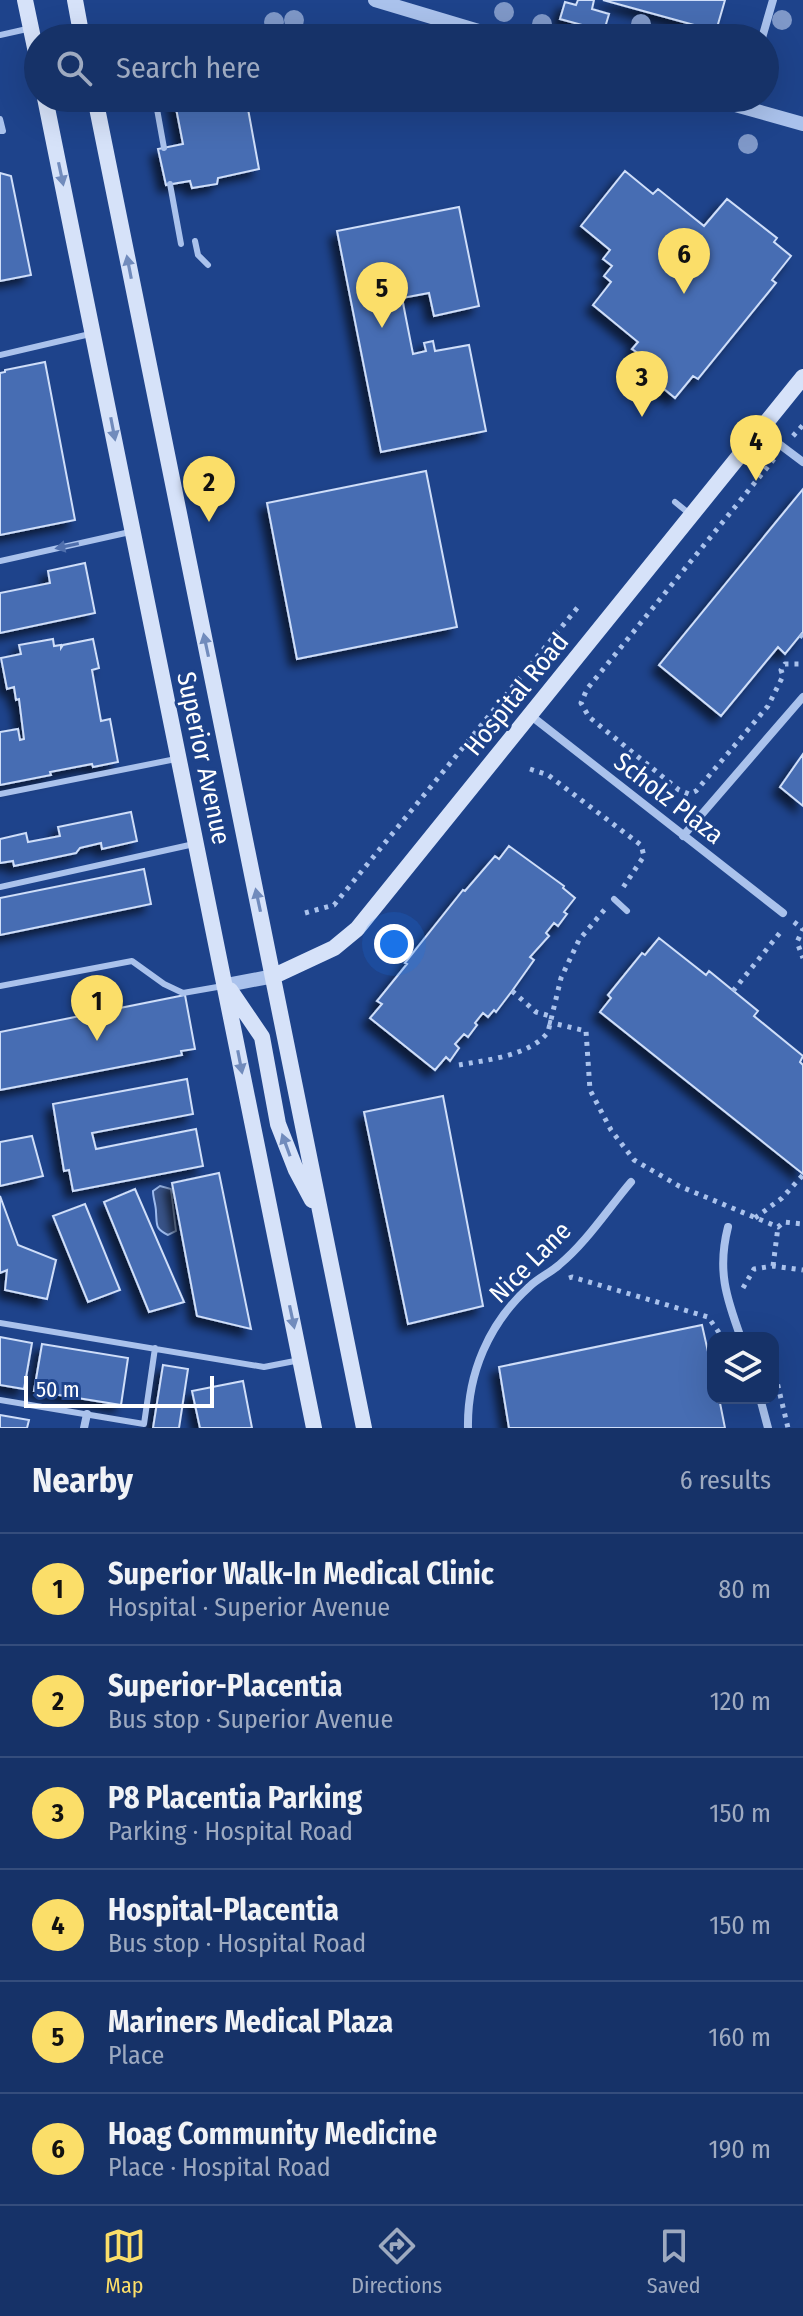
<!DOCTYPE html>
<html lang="en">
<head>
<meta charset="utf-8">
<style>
  :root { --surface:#163268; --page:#1f3a6e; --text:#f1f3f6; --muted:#9eaac0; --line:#354d7c; --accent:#fbde69 }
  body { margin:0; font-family:"Fira Sans Condensed",sans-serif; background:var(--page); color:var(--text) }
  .controls { position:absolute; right:24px; bottom:24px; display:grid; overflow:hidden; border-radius:16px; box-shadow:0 8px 32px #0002 }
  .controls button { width:72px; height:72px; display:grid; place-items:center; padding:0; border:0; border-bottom:2px solid var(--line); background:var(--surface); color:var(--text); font:40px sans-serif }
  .scale { position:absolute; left:24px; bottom:20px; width:190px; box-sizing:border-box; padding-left:8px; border:4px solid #fff; border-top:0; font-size:22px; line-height:28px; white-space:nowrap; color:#fff; -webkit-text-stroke:6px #1e438b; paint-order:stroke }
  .you { position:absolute; left:394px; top:944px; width:28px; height:28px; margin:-20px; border:6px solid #fff; border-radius:50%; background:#1a73e8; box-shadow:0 0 0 12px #1a73e833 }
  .badge { display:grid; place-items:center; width:52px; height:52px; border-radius:50%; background:var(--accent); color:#111; font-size:26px; font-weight:700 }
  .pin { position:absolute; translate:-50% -66px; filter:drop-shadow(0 2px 4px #0008) }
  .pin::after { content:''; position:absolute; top:42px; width:28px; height:24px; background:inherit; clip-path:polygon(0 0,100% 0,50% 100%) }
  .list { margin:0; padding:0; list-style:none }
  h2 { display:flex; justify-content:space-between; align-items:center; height:104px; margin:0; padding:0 32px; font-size:34px }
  h2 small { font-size:26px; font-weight:400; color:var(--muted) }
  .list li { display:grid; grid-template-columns:52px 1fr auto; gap:24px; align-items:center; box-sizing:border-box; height:112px; padding:0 32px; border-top:2px solid var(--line) }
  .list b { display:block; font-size:30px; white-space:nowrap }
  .list p { margin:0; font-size:26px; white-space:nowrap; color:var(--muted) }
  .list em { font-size:26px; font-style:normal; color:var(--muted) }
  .icon { flex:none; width:44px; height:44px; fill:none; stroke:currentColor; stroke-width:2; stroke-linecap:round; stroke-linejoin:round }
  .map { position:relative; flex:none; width:803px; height:1428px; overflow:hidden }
  .search { position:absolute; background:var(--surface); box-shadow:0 8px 32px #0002; left:24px; right:24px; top:24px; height:88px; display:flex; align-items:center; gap:20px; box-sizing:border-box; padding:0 28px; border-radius:44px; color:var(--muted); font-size:30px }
  .sheet { height:776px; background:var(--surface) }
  nav { display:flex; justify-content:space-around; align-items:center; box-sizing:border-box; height:112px; border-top:2px solid var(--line); background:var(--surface); font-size:22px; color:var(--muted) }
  nav a { display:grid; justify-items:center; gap:4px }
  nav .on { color:var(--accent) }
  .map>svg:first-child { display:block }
  .water { fill:#385388; stroke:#9dbbee; stroke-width:2 }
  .building { fill:#466db3; stroke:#cfdef9; stroke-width:2; filter:url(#shadow) }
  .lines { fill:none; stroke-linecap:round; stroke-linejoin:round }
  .path { stroke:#aac2ec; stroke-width:5; stroke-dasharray:4 6; stroke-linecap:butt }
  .service { stroke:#aac2ec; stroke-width:6 }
  .minor { stroke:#aac2ec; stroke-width:8 }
  .tertiary { stroke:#aac2ec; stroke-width:14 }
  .secondary { stroke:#d6e2f9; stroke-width:16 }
  .tree { fill:#7f98c8 }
  .oneway { fill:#718bbc }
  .oneway2 { fill:#4f6fad }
  .labels { text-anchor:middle; stroke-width:6; stroke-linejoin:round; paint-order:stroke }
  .street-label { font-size:26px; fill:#fff; stroke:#1e438b }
</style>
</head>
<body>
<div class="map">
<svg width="803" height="1428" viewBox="0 0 803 1428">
  <defs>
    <filter id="shadow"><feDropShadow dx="-7" dy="7" stdDeviation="4" flood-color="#0009"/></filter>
  </defs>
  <rect width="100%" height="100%" fill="#1e438b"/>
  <path class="water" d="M160 1186 171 1189 176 1231 168 1235C155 1229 157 1225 156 1212 156 1205 153 1198 153 1191Z"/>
  <path class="building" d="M578 0H594L592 9 609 14 604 31 560 19 565 2 576 5Z
    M603 0H725L716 31Z
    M174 98H246L259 169 218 178 217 184 192 188 190 181 166 185 158 149 183 144Z
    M625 171 653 194 658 189 704 226 727 199 777 238 774 242 791 256 772 280 776 283 698 379 693 376 675 398 635 365 642 356 632 349 638 342 593 305 611 282 604 276 612 266 603 259 610 250 581 226Z
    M0 173 11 176 31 275 0 281Z
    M459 207 479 306 434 316 429 293 402 298 413 354 426 351 424 343 433 341 435 351 469 345 486 431 381 452 337 231Z
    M45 362 75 520 0 535V373L5 372V370Z
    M426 471 457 627 297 659 267 503Z
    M803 489V632L785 654 778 647 721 716 659 665Z
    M85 563 95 613 0 633V593L50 583 48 571Z
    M53 639 54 646 61 645V648L63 645 93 639 99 668 92 670 101 721 110 719 118 762 93 767 92 764 50 772 51 775 0 785V732L18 729 20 740 24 739 19 699 16 700 14 687 7 689 1 658 21 654 19 645Z
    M803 754V806L780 787Z
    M131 812 137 841 102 849 101 843 80 848 76 853 14 866 13 861 0 863V839L26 833 28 842 60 836 58 827Z
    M509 846 564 886 563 888 575 898 564 912 567 914 558 926 554 923 546 933 549 936 530 957 534 960 512 991 496 1012 494 1010 488 1017 483 1013 475 1023 477 1025 468 1037 464 1034 455 1044 459 1048 450 1061 446 1057 435 1070 370 1018 382 1004 377 1001 407 964 405 963 463 890 465 891 495 856 499 859Z
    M144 869 151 904 0 935V898Z
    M659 938 706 975 709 971 758 1011 754 1016 803 1056 800 1062 803 1065V1174L600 1012 611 998 608 995 642 953 645 955Z
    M185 995 195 1049 181 1051 182 1055 0 1090V1032Z
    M187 1079 193 1114 92 1133 96 1149 196 1129 203 1166 73 1191 69 1170 64 1171 53 1104Z
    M443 1096 483 1306 408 1324 364 1112Z
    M32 1136 43 1176 0 1186V1142Z
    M219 1173 251 1329 197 1316 172 1183Z
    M135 1189 184 1302 149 1312 104 1202Z
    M0 1196 18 1245 56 1260 47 1299 5 1290 7 1270 0 1273Z
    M85 1204 120 1290 88 1302 53 1216Z
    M702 1325 713 1374V1398H719L725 1428H509L499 1367Z
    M0 1337 32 1343 24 1389 0 1385Z
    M42 1344 128 1358 121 1405 34 1391Z
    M163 1365 188 1369 179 1428H153Z
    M243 1381 252 1428H200L192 1391Z
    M0 1415 29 1420 27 1428H0Z"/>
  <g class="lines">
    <path class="path" d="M793 436 803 425
      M774 459 587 689 581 703 589 717 679 790 689 794 696 791 768 706 783 676 781 670 785 664H803
      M800 635 803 637
      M530 769 548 775 641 845 644 856 622 889
      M305 913 334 905 578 607
      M794 922 803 929 797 942 803 958
      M512 991 536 1012 550 1016
      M733 991 783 929
      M548 1022 586 1031 590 1090 611 1130 634 1160 679 1186 778 1227 784 1222 803 1224
      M459 1065C486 1060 530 1056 548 1032L561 978 579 940 605 909
      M755 1218 782 1198 803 1175
      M773 1266 778 1227
      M569 1278 572 1277 708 1317 720 1334
      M743 1288 754 1269 773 1266 803 1270
      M773 1365 788 1428"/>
    <path class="service" d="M0 35 27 29
      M155 98 164 148
      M0 119 3 131H0
      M170 184 181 244
      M195 241 198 255 208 265
      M0 355 90 334
      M675 502 691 515
      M0 561 130 532
      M0 794 176 759
      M0 887 194 844
      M614 899 627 911
      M0 986 132 961 164 984 183 993 223 986
      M0 1323 264 1367 300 1360
      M0 1400 144 1424 155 1348"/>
    <path class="minor" d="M762 38 773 0
      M759 429 803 462
      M530 715 783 913
      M683 836 803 697
      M728 1227C717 1270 726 1297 741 1338
      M760 1398 768 1428
      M84 1428 87 1414
      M468 1428C467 1374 489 1323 529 1287 538 1278 550 1273 559 1265 586 1243 608 1209 631 1182"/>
    <path class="tertiary" d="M375 0 502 38
      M710 98 803 124
      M227 985 274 976"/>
    <path class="secondary" d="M25 0 38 62
      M75 0 82 38
      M45 98 314 1428
      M95 98 364 1428
      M274 976 334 948 357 929 803 377
      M230 990 262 1037 278 1124 296 1170 312 1200"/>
  </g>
  <g class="tree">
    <circle cx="504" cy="12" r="10"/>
    <circle cx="294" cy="20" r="10"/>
    <circle cx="782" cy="20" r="10"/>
    <circle cx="274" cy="22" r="10"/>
    <circle cx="542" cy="24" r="10"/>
    <circle cx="641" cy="24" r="10"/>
    <circle cx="748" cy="144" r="10"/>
  </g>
  <defs><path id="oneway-solid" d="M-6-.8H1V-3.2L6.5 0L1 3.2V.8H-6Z" transform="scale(2)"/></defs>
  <g class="oneway">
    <use href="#oneway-solid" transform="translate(61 174) rotate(78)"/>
    <use href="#oneway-solid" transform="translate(129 267) rotate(-101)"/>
    <use href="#oneway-solid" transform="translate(113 429) rotate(79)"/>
    <use href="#oneway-solid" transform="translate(206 645) rotate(-102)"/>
    <use href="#oneway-solid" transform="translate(258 900) rotate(-102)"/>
    <use href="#oneway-solid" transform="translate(240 1062) rotate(79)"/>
    <use href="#oneway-solid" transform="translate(286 1145) rotate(-110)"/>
    <use href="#oneway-solid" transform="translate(292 1317) rotate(78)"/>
  </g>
  <use class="oneway2" href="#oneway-solid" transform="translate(67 546) rotate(168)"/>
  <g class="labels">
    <g class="street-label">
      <text transform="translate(516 694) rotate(-51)" y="9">Hospital Road</text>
      <text transform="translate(204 758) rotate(78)" y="9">Superior Avenue</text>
      <text transform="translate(669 798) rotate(38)" y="9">Scholz Plaza</text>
      <text transform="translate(530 1262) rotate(-45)" y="9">Nice Lane</text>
    </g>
  </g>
</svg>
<div class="controls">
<button><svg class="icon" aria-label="layers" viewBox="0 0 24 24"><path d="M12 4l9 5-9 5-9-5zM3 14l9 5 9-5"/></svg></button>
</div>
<div class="scale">50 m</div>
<div class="you"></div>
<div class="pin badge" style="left:97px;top:1041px">1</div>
<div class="pin badge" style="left:209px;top:522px">2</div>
<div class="pin badge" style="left:642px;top:417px">3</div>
<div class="pin badge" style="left:756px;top:481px">4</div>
<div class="pin badge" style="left:382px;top:328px">5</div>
<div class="pin badge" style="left:684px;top:294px">6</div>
<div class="search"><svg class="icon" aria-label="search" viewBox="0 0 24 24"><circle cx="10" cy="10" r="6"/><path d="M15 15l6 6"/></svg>Search here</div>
</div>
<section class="sheet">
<h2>Nearby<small>6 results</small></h2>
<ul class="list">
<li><span class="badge">1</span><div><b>Superior Walk-In Medical Clinic</b><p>Hospital · Superior Avenue</p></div><em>80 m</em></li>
<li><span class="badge">2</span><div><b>Superior-Placentia</b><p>Bus stop · Superior Avenue</p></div><em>120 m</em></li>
<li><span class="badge">3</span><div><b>P8 Placentia Parking</b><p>Parking · Hospital Road</p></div><em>150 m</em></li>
<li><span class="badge">4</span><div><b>Hospital-Placentia</b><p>Bus stop · Hospital Road</p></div><em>150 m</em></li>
<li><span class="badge">5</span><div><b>Mariners Medical Plaza</b><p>Place</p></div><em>160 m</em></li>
<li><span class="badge">6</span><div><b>Hoag Community Medicine</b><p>Place · Hospital Road</p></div><em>190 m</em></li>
</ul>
</section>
<nav>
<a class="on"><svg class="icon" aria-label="map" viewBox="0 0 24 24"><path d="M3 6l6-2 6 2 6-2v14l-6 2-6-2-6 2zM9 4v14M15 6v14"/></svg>Map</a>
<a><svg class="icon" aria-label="directions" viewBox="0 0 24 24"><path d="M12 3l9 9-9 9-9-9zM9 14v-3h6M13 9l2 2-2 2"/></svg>Directions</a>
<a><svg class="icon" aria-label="saved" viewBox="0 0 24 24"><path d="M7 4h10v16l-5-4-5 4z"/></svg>Saved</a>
</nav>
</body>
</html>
